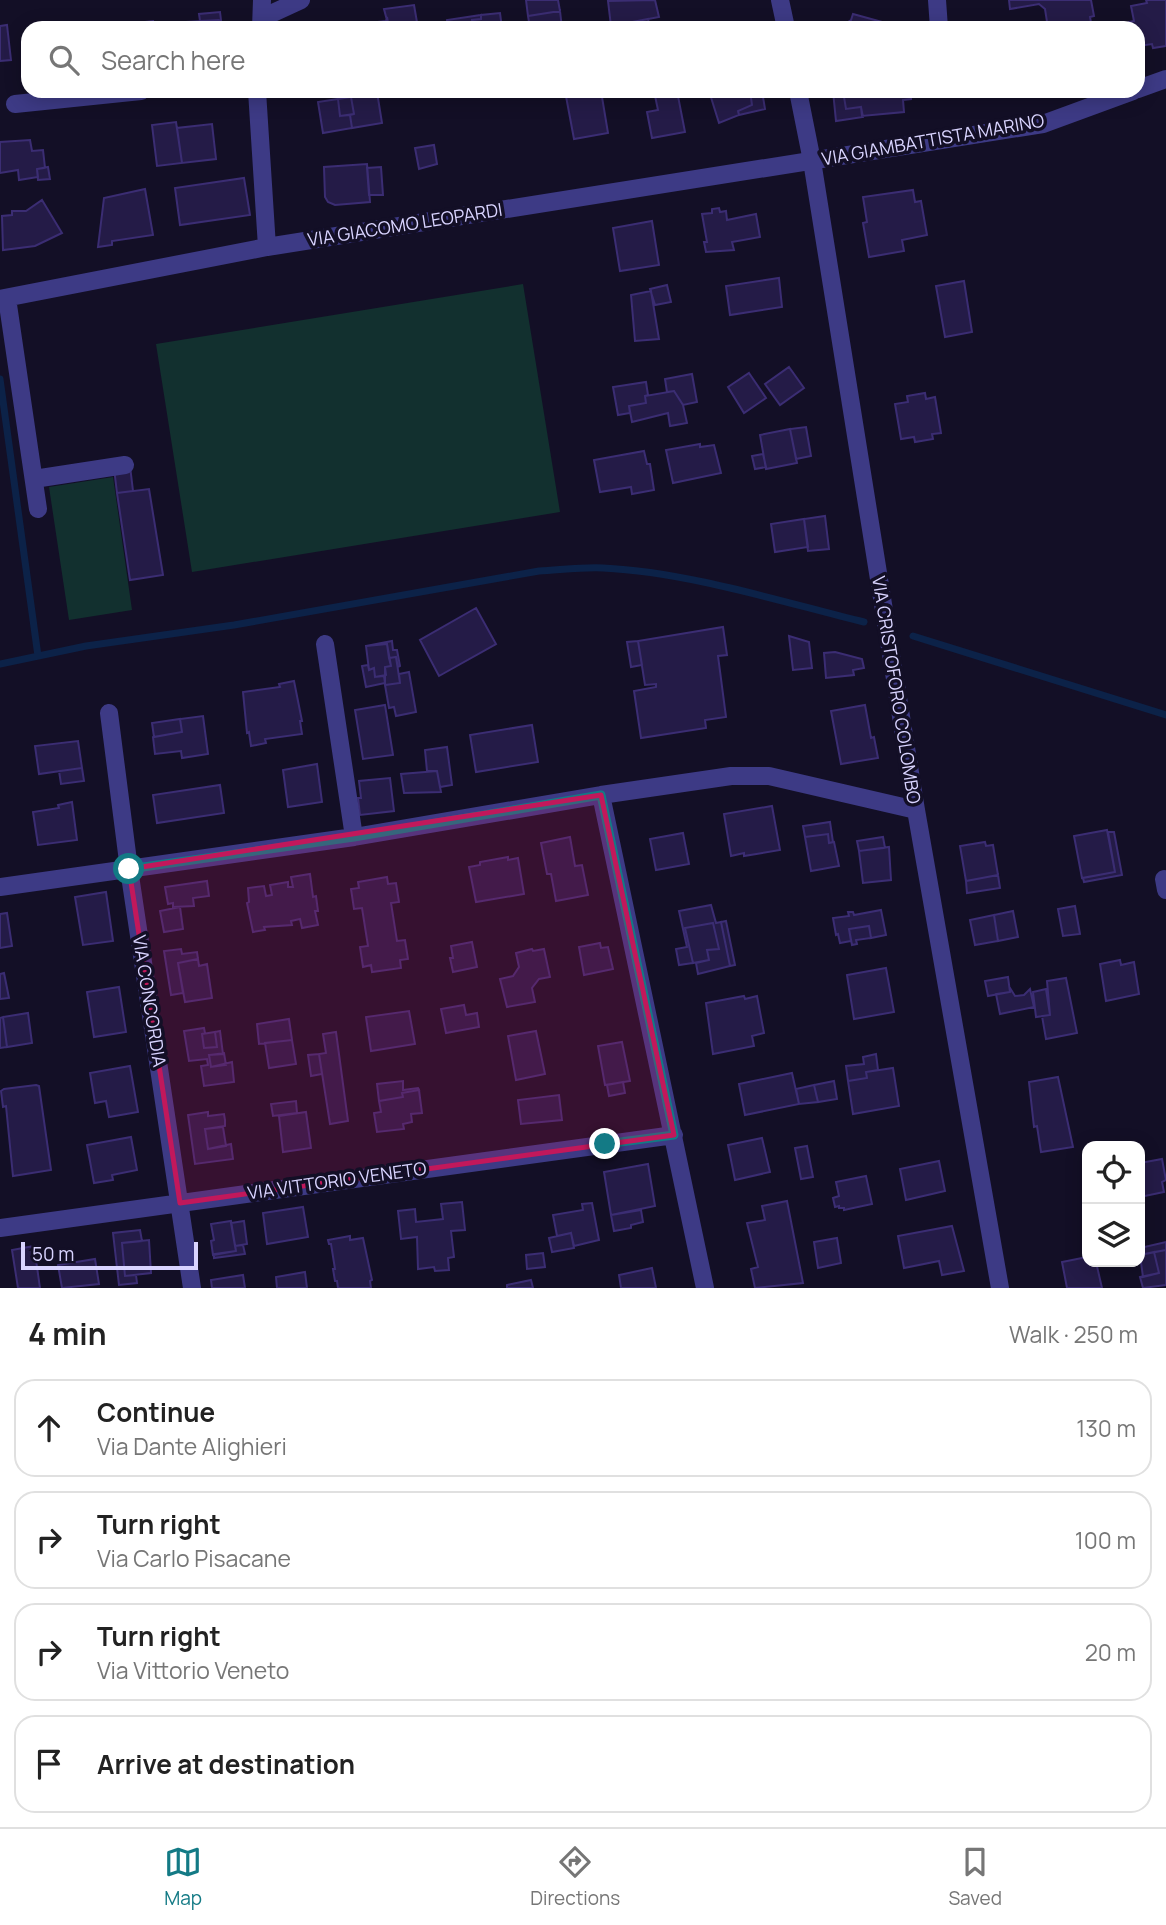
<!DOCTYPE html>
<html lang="en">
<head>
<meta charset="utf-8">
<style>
  :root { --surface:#fff; --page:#f6f6f6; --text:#222; --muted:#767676; --line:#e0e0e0; --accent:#137a85 }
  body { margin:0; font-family:Manrope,sans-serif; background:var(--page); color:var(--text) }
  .controls { position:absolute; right:21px; bottom:21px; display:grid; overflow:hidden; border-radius:14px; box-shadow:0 4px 18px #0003 }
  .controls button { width:63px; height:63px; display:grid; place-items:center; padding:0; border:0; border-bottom:2px solid var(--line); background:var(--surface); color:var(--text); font:35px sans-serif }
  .scale { position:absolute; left:21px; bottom:18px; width:177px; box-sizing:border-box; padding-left:7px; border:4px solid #d9d4ff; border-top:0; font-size:19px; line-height:24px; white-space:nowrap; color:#d9d4ff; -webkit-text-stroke:5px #130f26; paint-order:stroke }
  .stop { position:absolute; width:21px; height:21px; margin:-16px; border:5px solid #137a85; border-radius:50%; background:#fff }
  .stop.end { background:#137a85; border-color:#fff; box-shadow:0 2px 7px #0008 }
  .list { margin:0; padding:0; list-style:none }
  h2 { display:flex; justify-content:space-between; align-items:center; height:91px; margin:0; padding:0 28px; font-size:30px }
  h2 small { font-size:23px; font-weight:400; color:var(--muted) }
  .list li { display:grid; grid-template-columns:46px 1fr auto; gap:21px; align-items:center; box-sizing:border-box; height:98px; margin:0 14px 14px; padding:0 14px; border:2px solid var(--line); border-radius:21px }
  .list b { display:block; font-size:26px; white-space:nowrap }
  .list p { margin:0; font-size:23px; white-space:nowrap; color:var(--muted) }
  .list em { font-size:23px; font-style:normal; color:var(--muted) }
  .icon { flex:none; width:38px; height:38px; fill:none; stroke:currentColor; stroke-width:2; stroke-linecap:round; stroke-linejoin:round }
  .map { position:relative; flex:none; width:1166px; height:1288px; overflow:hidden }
  .search { position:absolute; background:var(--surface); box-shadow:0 4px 18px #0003; left:21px; right:21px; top:21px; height:77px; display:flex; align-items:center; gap:18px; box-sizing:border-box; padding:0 24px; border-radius:21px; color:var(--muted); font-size:26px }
  .sheet { height:539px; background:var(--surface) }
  nav { display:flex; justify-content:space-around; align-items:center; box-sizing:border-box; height:98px; border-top:2px solid var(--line); background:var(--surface); font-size:19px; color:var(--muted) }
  nav a { display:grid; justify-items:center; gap:4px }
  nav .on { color:var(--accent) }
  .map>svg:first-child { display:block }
  .green { fill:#12302f }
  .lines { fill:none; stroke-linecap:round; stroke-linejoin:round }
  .stream { stroke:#0c2248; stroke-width:7 }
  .building { fill:#241b47; stroke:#3b2d73; stroke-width:2 }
  .minor { stroke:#3d3a85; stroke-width:18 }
  .route { stroke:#137a85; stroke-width:9 }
  .marked { fill:#c2185b; fill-opacity:0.2; stroke:#c2185b; stroke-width:5; stroke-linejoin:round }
  .labels { text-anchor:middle; stroke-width:7; stroke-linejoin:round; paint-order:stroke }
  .street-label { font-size:18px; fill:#d9d4ff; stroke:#130f26 }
</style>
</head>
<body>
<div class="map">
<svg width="1166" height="1288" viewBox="0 0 1166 1288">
  <rect width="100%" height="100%" fill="#130f26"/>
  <path class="green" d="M523 284 560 512 192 572 156 344Z
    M113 477 132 610 69 620 49 487Z"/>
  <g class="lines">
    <path class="stream" d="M0 379 38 656
      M913 636 1166 715
      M0 664 86 646 234 625 539 571C560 570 582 567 603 568 688 572 782 602 864 622"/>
  </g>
  <path class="building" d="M526 0H558L560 11 528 16Z
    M655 0 659 17 611 26 608 1Z
    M1009 0H1091L1094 16 1090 17 1092 28H1048L1045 9 1039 4 1010 9Z
    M1146 0H1166V46L1153 48 1152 44 1138 46V28H1130L1129 22 1134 21 1131 6 1147 3Z
    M414 5 418 28H389L384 9Z
    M560 11 562 28H530L528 16Z
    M220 12 221 20 200 21 199 14Z
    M500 13 502 28H473L472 20 481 19V15Z
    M853 14 893 25 892 28H839L851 20Z
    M481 15V19L472 20 473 28H448L447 20Z
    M387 17 389 28H369L368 23 386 21Z
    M648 19 650 28H623L622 24Z
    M218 20 219 28H223H188L187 22Z
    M153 21 154 28H127L126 24Z
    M7 25 11 60 0 61V26Z
    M565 91H601L608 133 574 139Z
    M654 91H677L685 132 652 138 647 112 658 110Z
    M709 91H750L752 105 738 111 739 115 719 123Z
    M750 91H762L765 109 739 115 738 111 752 105Z
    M833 91H843L846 109 861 107 863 117 836 121Z
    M843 91H911V99L903 100 904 112 862 116 861 107 846 109Z
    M377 92 382 123 352 128 350 115 354 114 351 97Z
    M351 97 354 114 340 116 338 99Z
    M338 99 340 116 350 115 352 128 323 133 318 102Z
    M176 122 182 163 157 166 152 125Z
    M212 124 216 159 182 163 177 128Z
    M30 140 32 151 43 150 45 168 37 169 38 177 19 180 18 170 0 173V142Z
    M434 145 437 164 419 169 415 148Z
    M367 164 370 202 335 205 328 202 325 197 324 167Z
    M48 167 50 179 38 180 37 169Z
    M381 167 383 195H369L367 168Z
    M244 178 250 215 180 225 175 188Z
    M145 189 153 235 112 241V245L98 247 104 198Z
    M913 190 915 202 921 201 927 235 902 240 904 251 869 257 863 223 867 222 863 197Z
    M42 200 62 233 35 246 3 250 2 216 12 215V211H26Z
    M719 208 720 212 726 211 727 220 756 214 760 237 732 242 734 250 706 252 704 242H707L702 214 712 213V209Z
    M652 221 659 265 620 271 613 228Z
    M779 278 782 307 730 315 726 286Z
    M964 281 972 332 945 337 936 286Z
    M667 285 671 302 655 305 650 289Z
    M651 291 659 339 635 341 631 295Z
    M789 367 804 388 780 405 765 384Z
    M749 373 766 398 744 413 728 387Z
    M692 374 697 402 683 405 674 391 667 392 665 379Z
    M646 382 648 395 645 396 646 403 629 406 630 413 618 415 613 387Z
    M674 391 683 405 687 423 670 426 668 413 632 422 629 406 646 403 645 396Z
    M925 393 926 399 935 397 941 433 932 434 933 439 915 442 914 437 901 439 895 404 908 402 907 396Z
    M806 427 811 456 796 459 790 429Z
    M790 429 797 463 766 469 760 435Z
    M700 444V447L714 445 721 473 673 483 666 450Z
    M644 451 647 464H650L654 490 632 494 631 487 600 492 594 460Z
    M763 454 766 467 755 469 752 456Z
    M130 466 133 491 117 493 114 468Z
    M149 489 163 575 130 580 117 493Z
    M825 516 829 549 808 551 804 519Z
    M804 519 808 547 775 552 771 524Z
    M476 608 496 644 439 676 420 640Z
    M723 627 727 655 718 656 726 717 705 720 706 728 641 738 634 691 656 687V684L645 685 638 641Z
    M789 636 809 642 812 668 793 670Z
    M392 641 393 650H397L400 666 398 667 396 657 389 658 387 644 366 646Z
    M638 641 642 665 631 667 627 642Z
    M387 644 391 666 385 667 386 675 375 677 374 668 369 670 366 646Z
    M835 652 862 659 864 668 853 670 854 675 826 678 824 653Z
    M396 657 400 683 385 685V667L391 666 389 658Z
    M368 665 369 670 374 668 375 677 384 676 385 683 366 687 362 666Z
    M409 672 416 712 396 716 394 707 389 708 385 685 400 683 399 674Z
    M294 681 302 721H300L302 734 265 739 266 743 251 746 249 732 247 733 243 692 280 687 279 684Z
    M385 705 393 755 363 759 355 710Z
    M865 705 871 738 874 737 878 758 841 764 831 711Z
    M203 716 208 754 182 758 181 751 155 754 153 737 182 732 180 719Z
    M180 719 182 732 154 737 152 723Z
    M532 725 538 762 476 772 470 735Z
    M78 741 82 768 39 774 35 746Z
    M447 747 452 785 440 787 437 771H427L425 750Z
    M317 764 322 802 288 807 283 770Z
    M82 768 84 781 61 784 59 771Z
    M437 771 441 792 404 793 401 774Z
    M390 778 394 811 360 815 358 798H361L359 781Z
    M220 785 224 813 157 823 153 795Z
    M72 802 77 840 38 845 33 812 59 808 58 805Z
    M772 806 780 850 744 856V853L731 856 724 814Z
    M830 822 833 842 829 843 828 834 805 837 803 826Z
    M1107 830 1115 872 1082 878 1074 836Z
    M1108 832H1114L1122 875 1084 882 1083 878 1115 872Z
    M683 833 689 864 656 870 650 839Z
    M828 834 829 843 834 842 839 866 811 871 805 837Z
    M570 837 575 866 582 865 588 895 556 901 551 874H547L541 843Z
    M883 837 885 848 859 851 857 841Z
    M985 842 986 846 993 845 998 875 966 881 960 846Z
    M889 847 891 880 863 883 859 851Z
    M508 857V860L518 858 524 894 476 902 469 867 480 865V862Z
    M310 874 313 897 316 896 318 911H315L318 925 302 928 300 919 291 921 292 925 264 927 265 930 253 932 247 903 249 902 248 888 264 886 266 896 272 895 270 885 288 882V887H293L291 877Z
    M998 875 1000 888 967 893 966 881Z
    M387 877 388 884 396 883 399 902 391 903 397 941 405 940 408 959 400 960 401 968 372 972 371 965 363 967 360 947 368 946 362 908 354 909 351 889 359 888 358 882Z
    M207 881 209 896 193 898 194 906 173 907V903L168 904 165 887Z
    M106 892 113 941 83 945 75 897Z
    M711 905 716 923 721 922 730 966 698 974 696 963 709 960 707 950 719 949 713 923 685 928 693 963 679 965 676 949 687 947 679 911Z
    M1075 906 1080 934 1063 936 1058 909Z
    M180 907 183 929 164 932 160 911Z
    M881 910 886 935 871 938 869 926 849 929 851 941 840 943 838 934 836 935 833 918 849 916 848 912H853L854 915Z
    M1013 911 1018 937 998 941 994 915Z
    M7 913 12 946 0 948V914Z
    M994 915 998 941 975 945 970 920Z
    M726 921 735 965 730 966 721 922Z
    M713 923 719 949 707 950 709 960 693 963 685 928Z
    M869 926 871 938 856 940 857 944 852 945 849 929Z
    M472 942 477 967 453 972 450 958H453L451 946Z
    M600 943 601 948 608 947 613 969 584 975 579 947Z
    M181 949 182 954 197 952 198 959 178 963 183 993 171 995 164 951Z
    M532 949 533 951 544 949 550 977 539 979 532 988 535 1002 507 1007 500 979 513 976 519 967 516 953Z
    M198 959 199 966 207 964 212 998 185 1002 178 963Z
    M1120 960 1121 965 1134 962 1139 994 1106 1001 1100 964Z
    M886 968 894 1012 854 1019 847 975Z
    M4 973 9 998 0 999V974Z
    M1008 977 1010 992 988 996 985 981Z
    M1066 978 1077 1033 1046 1039 1042 1016 1050 1015 1047 981Z
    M119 987 126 1032 94 1037 87 992Z
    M1010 988 1015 996 1024 995 1030 989 1034 1007 1000 1014 996 994 1010 992Z
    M1046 989 1050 1015 1036 1017 1033 992Z
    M744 996 745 999 757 996 764 1033 752 1036 754 1046 713 1054 706 1003Z
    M464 1005 466 1015 477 1013 479 1027 446 1033 441 1009Z
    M409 1011 415 1044 371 1051 366 1017Z
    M28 1013 32 1043 7 1047 3 1017Z
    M3 1017 7 1047 0 1048V1018Z
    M289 1019 292 1040 259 1044 257 1024Z
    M204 1028 205 1033 202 1034 204 1048 217 1047 215 1032 220 1031 223 1054 209 1055 211 1067 232 1062 234 1082 204 1086 201 1066 208 1065 207 1059 189 1061 184 1031Z
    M536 1031 545 1074 516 1080 508 1036Z
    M215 1032 217 1047 204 1048 202 1034Z
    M336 1032 348 1121 330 1124 319 1054 326 1053 323 1034Z
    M292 1040 296 1064 269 1068 265 1043Z
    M622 1042 630 1081 605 1085 598 1046Z
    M224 1053 226 1065 211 1067 209 1055Z
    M319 1054 322 1074 311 1076 308 1055Z
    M876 1054 878 1070 866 1072 867 1078 848 1081 846 1066 864 1064 863 1057Z
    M130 1066 138 1112 109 1117 106 1101 95 1103 90 1073Z
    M893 1068 899 1106 853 1114 848 1081 867 1078 866 1072Z
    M792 1073 799 1104 745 1115 739 1084Z
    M1058 1077 1073 1147 1041 1152 1037 1126 1034 1127 1029 1082Z
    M403 1081V1090L418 1088 419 1090 402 1093 403 1097 379 1101 377 1084Z
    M834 1081 837 1099 818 1102 814 1085Z
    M623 1082 625 1093 609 1096 607 1085Z
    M36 1085 39 1086 51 1170 13 1176 6 1106 3 1107 1 1091 4 1089Z
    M814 1085 818 1102 799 1104 796 1089Z
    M419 1090 422 1113 411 1114 412 1122 403 1124 404 1129 377 1132 374 1113 381 1112 379 1101 403 1097 402 1093Z
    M559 1095 562 1120 521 1124 518 1100Z
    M296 1101 297 1113 273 1116 271 1104Z
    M208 1112V1116L224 1114 225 1120V1126L205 1129 208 1149 231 1144 233 1159 195 1164 188 1115Z
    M306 1112 311 1148 283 1152 279 1116Z
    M223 1127 226 1146 208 1149 205 1129Z
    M131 1137 137 1170 112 1175 113 1180 94 1183 87 1145Z
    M762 1138 770 1172 735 1180 728 1145Z
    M807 1146 813 1177 801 1179 795 1148Z
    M1162 1159 1166 1180 1162 1182 1164 1192 1140 1197V1163Z
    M939 1161 945 1191 906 1200 900 1169Z
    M648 1164 655 1206 611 1215 604 1172Z
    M866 1176 872 1204 844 1210V1208H839V1206L835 1207 833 1198 839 1196 836 1182Z
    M787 1201 803 1283 755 1288 751 1269 758 1267 747 1223 765 1220 762 1206Z
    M462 1202 465 1230 451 1231 454 1257 448 1258 449 1270 435 1271 434 1267 418 1269 417 1237 401 1239 398 1211 415 1209 416 1222 443 1219 441 1204Z
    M592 1203 599 1240 574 1246 571 1233 557 1236 553 1215 583 1210 582 1204Z
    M303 1207 308 1237 267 1244 263 1213Z
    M641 1210 643 1222 631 1225V1228L614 1231 611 1215Z
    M231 1221 236 1251 213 1255 211 1241 214 1240 211 1224Z
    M244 1221 247 1244 235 1246 231 1223Z
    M952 1226 964 1271 942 1275 939 1261 904 1268 898 1236Z
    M140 1230 142 1241 122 1243 125 1276 136 1275 137 1283 119 1285 113 1233Z
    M571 1233 574 1248 552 1252 549 1238Z
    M350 1236V1240L363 1238 372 1280 370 1281 371 1288H338L337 1281H335L333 1269H335L331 1244H329L328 1240Z
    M837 1238 841 1263 818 1268 814 1242Z
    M149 1240 151 1273 125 1276 122 1243Z
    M1166 1242V1250L1140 1255V1248Z
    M243 1245 245 1254 214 1258V1254L236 1251 235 1246Z
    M34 1246 40 1288H18L12 1250Z
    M1166 1250V1285L1143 1288 1140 1277 1159 1273 1154 1252Z
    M1154 1252 1159 1273 1143 1277 1140 1255Z
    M543 1253 545 1267 527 1269 526 1255Z
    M1087 1257V1262H1096L1102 1288H1067L1062 1262Z
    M95 1259 99 1284 62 1288 58 1265Z
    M652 1268 656 1288H621L619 1275Z
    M305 1272 307 1288H277L276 1277Z
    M243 1275 245 1288H212L211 1280Z
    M531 1280 533 1288H507V1285Z"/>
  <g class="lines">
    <path class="minor" d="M780 0 786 28
      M937 0 939 28
      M262 18 301 0
      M261 28 262 0
      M1138 89 1166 79
      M257 91 267 247
      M798 91 812 161 916 810 1000 1288
      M15 104 141 91
      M7 298 38 509
      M0 299 267 247 1043 124 1133 91
      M34 479 125 465
      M325 644 354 837
      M109 713 129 869 192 1288
      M601 795 705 1288
      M1164 879 1166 890
      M0 887 354 837 601 795 731 776H769L916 810
      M0 1228 674 1135"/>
  </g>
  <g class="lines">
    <path class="route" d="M129 869 354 837 601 795 674 1135 605 1144"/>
  </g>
  <path class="marked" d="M601 795 674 1135 180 1203 129 869Z"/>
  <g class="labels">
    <g class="street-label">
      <text transform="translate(933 140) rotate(-10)" y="6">VIA GIAMBATTISTA MARINO</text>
      <text transform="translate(405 225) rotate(-9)" y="6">VIA GIACOMO LEOPARDI</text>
      <text transform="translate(896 690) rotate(81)" y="6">VIA CRISTOFORO COLOMBO</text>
      <text transform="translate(149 1001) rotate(81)" y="6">VIA CONCORDIA</text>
      <text transform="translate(337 1181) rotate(-8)" y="6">VIA VITTORIO VENETO</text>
    </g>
  </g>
</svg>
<div class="controls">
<button><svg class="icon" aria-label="locate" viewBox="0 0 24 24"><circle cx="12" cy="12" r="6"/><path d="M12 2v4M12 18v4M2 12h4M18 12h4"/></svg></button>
<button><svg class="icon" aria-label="layers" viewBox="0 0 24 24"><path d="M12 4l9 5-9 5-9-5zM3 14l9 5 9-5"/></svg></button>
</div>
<div class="scale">50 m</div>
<div class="stop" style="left:129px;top:869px"></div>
<div class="stop end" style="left:605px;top:1144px"></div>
<div class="search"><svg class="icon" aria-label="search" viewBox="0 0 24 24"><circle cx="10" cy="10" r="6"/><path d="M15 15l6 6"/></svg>Search here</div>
</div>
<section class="sheet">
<h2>4 min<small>Walk · 250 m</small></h2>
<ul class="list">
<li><svg class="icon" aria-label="ahead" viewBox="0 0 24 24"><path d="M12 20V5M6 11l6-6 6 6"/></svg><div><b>Continue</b><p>Via Dante Alighieri</p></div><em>130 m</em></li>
<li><svg class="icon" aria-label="right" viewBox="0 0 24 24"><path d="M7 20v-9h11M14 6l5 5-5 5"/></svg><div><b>Turn right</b><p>Via Carlo Pisacane</p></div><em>100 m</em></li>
<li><svg class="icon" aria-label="right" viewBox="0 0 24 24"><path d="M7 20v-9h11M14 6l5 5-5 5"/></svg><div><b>Turn right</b><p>Via Vittorio Veneto</p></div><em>20 m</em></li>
<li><svg class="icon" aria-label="arrive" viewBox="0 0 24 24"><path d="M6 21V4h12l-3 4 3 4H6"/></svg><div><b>Arrive at destination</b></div></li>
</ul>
</section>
<nav>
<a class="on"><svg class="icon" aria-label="map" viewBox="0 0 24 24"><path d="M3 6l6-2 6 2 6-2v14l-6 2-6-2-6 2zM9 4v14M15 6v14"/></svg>Map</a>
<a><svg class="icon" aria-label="directions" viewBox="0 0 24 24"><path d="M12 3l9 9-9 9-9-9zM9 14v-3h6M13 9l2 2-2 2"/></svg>Directions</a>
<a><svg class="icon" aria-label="saved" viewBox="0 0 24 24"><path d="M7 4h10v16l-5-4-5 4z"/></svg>Saved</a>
</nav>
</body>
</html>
